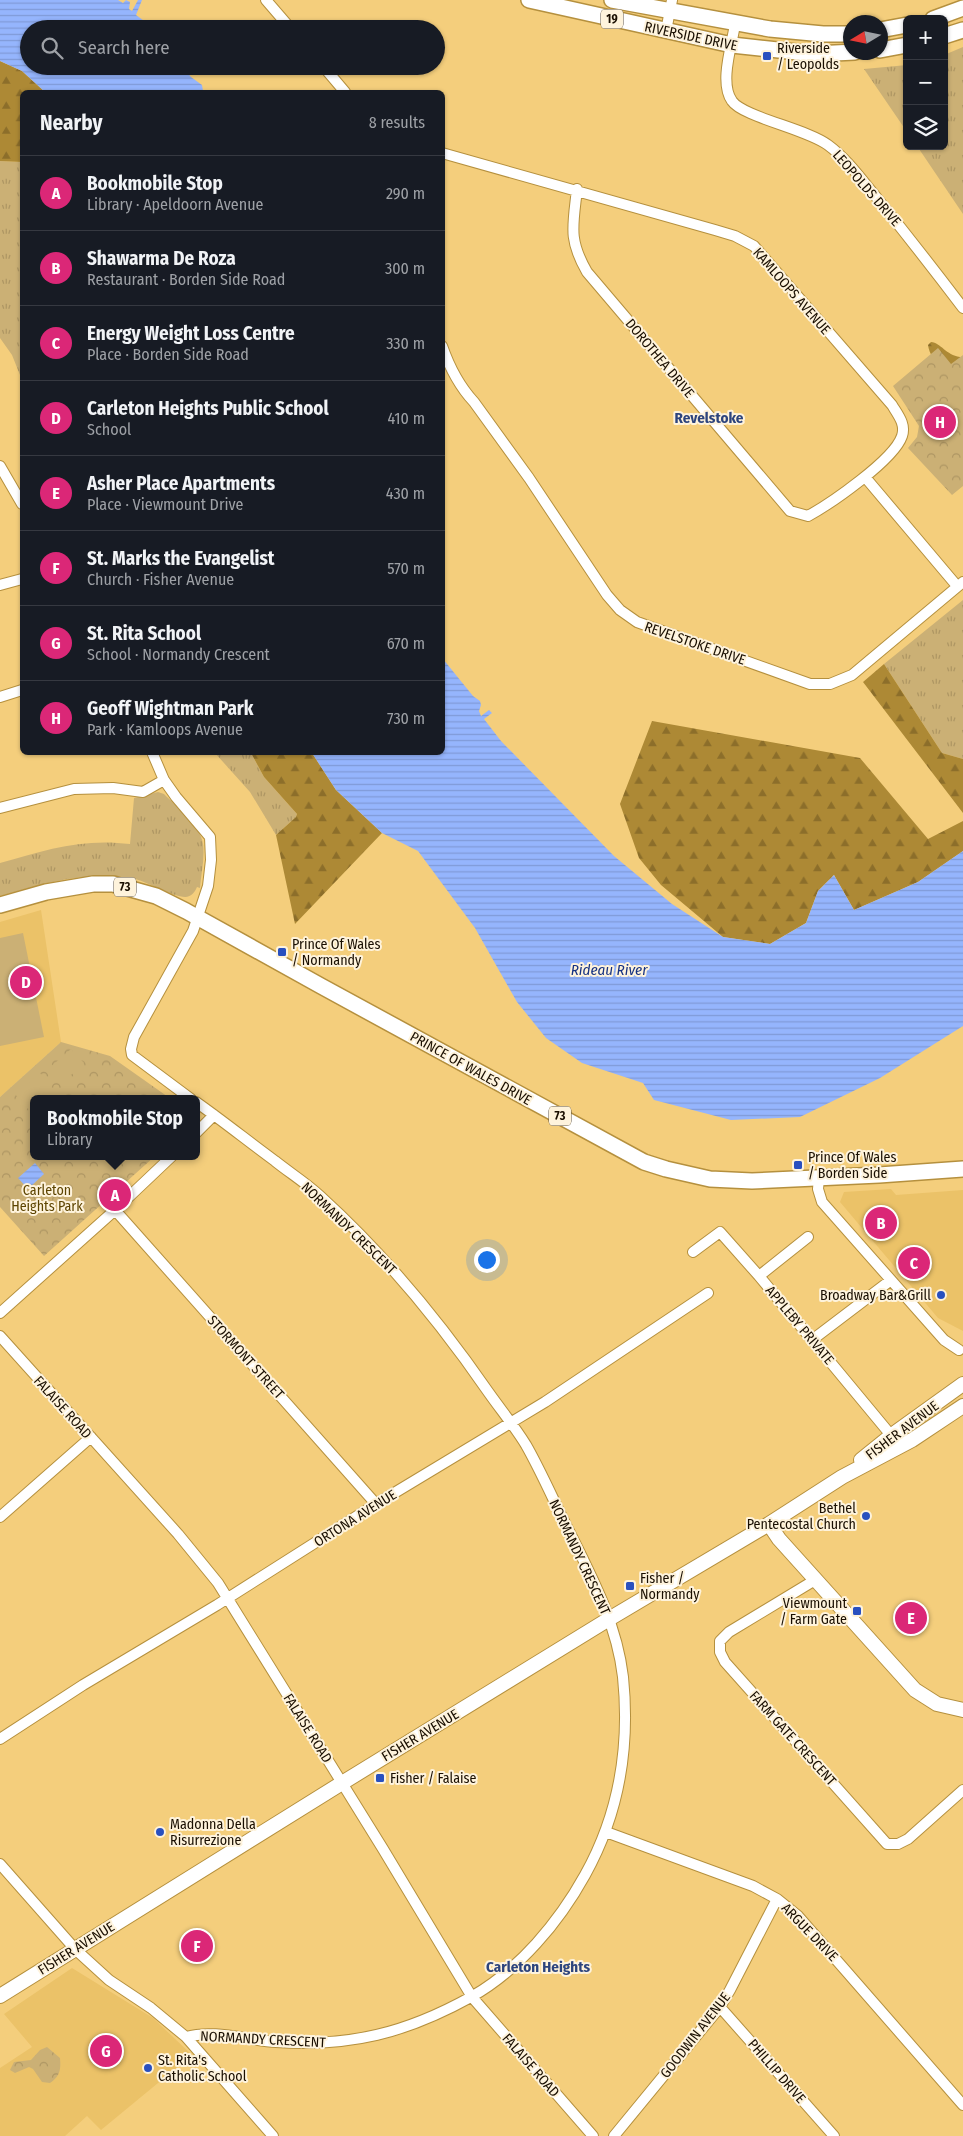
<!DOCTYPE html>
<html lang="en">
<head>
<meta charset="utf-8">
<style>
  :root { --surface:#171b24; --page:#242831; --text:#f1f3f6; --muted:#9ea1a6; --line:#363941; --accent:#db2777 }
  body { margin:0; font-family:"Fira Sans Condensed",sans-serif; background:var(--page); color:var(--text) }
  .controls { position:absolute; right:15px; top:15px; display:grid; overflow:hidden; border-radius:8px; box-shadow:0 1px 4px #0004 }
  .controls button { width:45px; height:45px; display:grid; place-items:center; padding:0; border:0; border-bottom:1px solid var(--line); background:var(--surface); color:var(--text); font:25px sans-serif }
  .compass { position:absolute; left:843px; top:15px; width:45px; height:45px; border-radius:50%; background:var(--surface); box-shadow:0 1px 4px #0004; rotate:260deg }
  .you { position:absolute; left:486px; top:1259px; width:18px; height:18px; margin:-12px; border:4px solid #fff; border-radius:50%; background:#1a73e8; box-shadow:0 0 0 8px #1a73e833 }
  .badge { display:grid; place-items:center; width:32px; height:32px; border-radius:50%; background:var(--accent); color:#fff; font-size:16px; font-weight:700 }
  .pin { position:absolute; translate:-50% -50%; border:2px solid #fff; box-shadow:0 1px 5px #0006 }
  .popup { position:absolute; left:30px; top:1095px; width:170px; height:65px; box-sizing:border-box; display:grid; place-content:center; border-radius:8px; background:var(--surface); filter:drop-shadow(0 1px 4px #0005); font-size:16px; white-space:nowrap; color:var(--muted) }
  .popup b { font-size:19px; color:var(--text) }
  .popup::after { content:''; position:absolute; left:50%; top:100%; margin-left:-10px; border:10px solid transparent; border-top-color:var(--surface) }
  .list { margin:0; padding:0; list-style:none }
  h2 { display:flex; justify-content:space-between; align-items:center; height:65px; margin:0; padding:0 20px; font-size:21px }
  h2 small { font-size:16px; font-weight:400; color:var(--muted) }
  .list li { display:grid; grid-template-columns:32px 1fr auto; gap:15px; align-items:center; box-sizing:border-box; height:75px; padding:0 20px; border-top:1px solid var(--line) }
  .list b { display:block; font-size:19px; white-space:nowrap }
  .list p { margin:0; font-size:16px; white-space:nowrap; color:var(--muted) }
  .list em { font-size:16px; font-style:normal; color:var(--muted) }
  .icon { flex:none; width:28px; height:28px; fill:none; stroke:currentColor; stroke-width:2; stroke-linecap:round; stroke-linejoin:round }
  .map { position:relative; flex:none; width:963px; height:2136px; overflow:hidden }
  .search { position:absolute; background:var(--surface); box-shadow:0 1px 4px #0004; left:20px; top:20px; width:425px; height:55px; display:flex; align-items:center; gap:12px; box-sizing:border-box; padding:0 18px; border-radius:28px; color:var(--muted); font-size:19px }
  .panel { position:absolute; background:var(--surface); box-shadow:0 1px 4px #0004; left:20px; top:90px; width:425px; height:665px; border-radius:8px }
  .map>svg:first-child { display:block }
  .built { fill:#ebc268 }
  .grass { fill:url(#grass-tufts) }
  .forest { fill:url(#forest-firs) }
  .park { fill:url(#park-crowns) }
  .pitch { fill:#cbb075 }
  .water { fill:url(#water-rules) }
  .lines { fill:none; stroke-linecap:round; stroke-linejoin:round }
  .street-casing { stroke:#b5903e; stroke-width:12 }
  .secondary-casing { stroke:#b5903e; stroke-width:16 }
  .primary-casing { stroke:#b5903e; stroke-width:18 }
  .street { stroke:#fff; stroke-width:10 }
  .secondary { stroke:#fff; stroke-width:14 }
  .primary { stroke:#fff; stroke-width:15 }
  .poi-dot { fill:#2950bf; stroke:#fef3dc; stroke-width:2 }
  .labels { text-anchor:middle; stroke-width:4; stroke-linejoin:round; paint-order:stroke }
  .shield { fill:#fef3dc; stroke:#5e5342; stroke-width:1 }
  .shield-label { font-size:12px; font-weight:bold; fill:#190e00 }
  .street-label { font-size:14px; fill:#190e00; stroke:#fef3dc }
  .poi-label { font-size:14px; fill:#190e00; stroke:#fef3dc; text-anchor:start }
  .park-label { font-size:14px; fill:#5d4400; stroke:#fef3dc }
  .neighbourhood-label { font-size:15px; font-weight:bold; fill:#2d447d; stroke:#fef3dc }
  .water-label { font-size:15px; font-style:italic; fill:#163282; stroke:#fef3dc }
</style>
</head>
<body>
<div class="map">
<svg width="963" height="2136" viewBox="0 0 963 2136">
  <defs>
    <pattern id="grass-tufts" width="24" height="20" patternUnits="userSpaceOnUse" patternTransform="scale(1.25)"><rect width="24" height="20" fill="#cbb075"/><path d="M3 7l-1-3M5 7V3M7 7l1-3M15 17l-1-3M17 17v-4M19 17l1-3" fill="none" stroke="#ae9663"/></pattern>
    <pattern id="forest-firs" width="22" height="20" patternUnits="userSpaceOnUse" patternTransform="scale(1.25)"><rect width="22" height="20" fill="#ad8935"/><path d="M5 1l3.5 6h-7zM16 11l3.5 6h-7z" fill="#8c6e2a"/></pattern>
    <pattern id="park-crowns" width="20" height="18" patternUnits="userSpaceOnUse" patternTransform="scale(1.25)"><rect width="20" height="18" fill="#cbb075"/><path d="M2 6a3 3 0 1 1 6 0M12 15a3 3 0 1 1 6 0" fill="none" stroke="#ae9663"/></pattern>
    <pattern id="water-rules" width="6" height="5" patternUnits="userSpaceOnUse" patternTransform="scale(1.25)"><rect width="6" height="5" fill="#95b5fd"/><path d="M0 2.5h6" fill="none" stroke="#809ad7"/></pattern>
  </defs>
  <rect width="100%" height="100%" fill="#f4ce7c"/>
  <path class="built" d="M41 910 61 1042 0 1097V922Z
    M891 1189 896 1195 963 1190V1331L938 1318 840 1202 844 1192Z
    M72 1968 153 2018 192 2055 101 2130 87 2116 65 2136H0V2068L32 2047 4 2014Z"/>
  <path class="grass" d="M963 47V214L917 146H944V55Z
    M907 65V132L864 69Z
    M0 161 22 162V380L12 355 0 338Z
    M963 600V759L942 753 884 664Z
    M215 753H251L264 777 297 814 296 817 276 835 250 792Z
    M158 792 164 794C178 808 200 824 203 844 205 858 201 874 200 888L197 887C195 892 192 896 186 897 175 898 146 881 132 878 84 871 46 883 0 896V863C45 850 82 838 130 844L134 798Z"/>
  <path class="forest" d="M0 61 22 71 45 92H22V162L0 161Z
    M931 342C941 343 946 355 960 357L963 382C948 372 931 364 928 345Z
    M884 664 942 753 963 759V813L863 682Z
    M652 721 860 758 928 839 963 821V851L918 882 854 910 834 875 818 891 806 923 770 944 723 937 661 885 639 858 620 804Z
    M251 753H312L336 790 382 833 295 924 276 835 296 817 297 814 264 777Z"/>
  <path class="park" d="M938 348 951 364 963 355V486L952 495 908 448 917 437 919 426 893 386Z
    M61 1042 110 1056 171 1099H34V1156H155L44 1256 0 1207V1097Z
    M47 2047 60 2058C61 2070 60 2076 50 2083L42 2082 33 2069 29 2067 15 2073 10 2070 14 2062 31 2060 40 2050Z"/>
  <path class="pitch" d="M23 933 44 1037 0 1046V938Z
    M71 1049 84 1063 61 1084 48 1069Z
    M40 1073 61 1098 34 1099V1116L15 1094Z"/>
  <path class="water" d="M0 0H118L123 3 126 0 130 2 129 9 132 11 138 0H142L136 15 155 29H29V66H181L191 77 202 85 203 91 45 92 22 71 0 61Z
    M443 659 473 696 480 701 481 705 479 711 481 716 489 710 492 713 484 719 501 741 614 856 672 904 723 937 770 944 806 923 818 891 834 875 854 910 918 882 963 851V1026L880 1078 800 1117 731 1120 654 1100 643 1083 582 1063 546 1038 517 1002 475 928 418 851 382 833 336 790 312 753 442 752Z
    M35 1163 44 1174 28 1189 18 1178Z"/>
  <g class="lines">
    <defs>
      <path id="street" d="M266 0 291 29
        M735 24C732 45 719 83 732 101 743 117 807 129 828 145 847 159 861 179 877 198 906 234 935 271 963 308
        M666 31 672 0
        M323 66 345 92
        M442 153 715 230 735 236 754 246 892 405C898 415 906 424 902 436 894 460 830 504 808 516L790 511 587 272C568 239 573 226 577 189
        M442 346C449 366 460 387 474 402L529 478 607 595 620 610 637 622 810 684H830L852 675 963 582
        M0 466 22 504
        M865 477 957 586
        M0 585 22 579
        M0 697 22 690
        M152 752 164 780 176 797 210 837 211 860 208 886 193 931 134 1037 131 1049 132 1055 191 1099
        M0 808 74 789 113 788 143 792 164 780
        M196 1133 214 1115
        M819 1178 818 1189 822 1202 944 1340 959 1350
        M115 1210 376 1504
        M693 1252 720 1232 759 1276 895 1440
        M759 1276 808 1237
        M0 1313 115 1210 172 1156
        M0 1336 178 1534 218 1583 383 1849 472 1997 593 2136
        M812 1340 891 1280
        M0 1517 91 1437
        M815 1580 729 1632 720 1641V1652L725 1662 887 1844H898L908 1839 963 1790
        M0 1739 83 1685 217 1605 376 1504 545 1402 708 1293
        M606 1832 753 1886 777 1899 798 1916 963 2105
        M0 1864 75 1949 109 1980 151 2008 186 2037 273 2136
        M720 2007 834 2136
        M186 2037C214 2029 246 2040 276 2042 350 2047 406 2033 471 1997 519 1970 559 1922 585 1875 619 1814 630 1746 623 1677 617 1625 593 1579 570 1533 555 1504 542 1473 526 1445 515 1427 501 1410 489 1393 440 1322 384 1254 320 1196 306 1183 290 1173 275 1161 249 1142 223 1121 196 1102
        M614 2136 720 2007 730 1990 777 1899"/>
      <path id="secondary" d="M861 1460 892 1435 963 1384
        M769 1524 779 1539 915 1690 937 1704 963 1710
        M0 1996 342 1783 609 1619 769 1524 842 1477 912 1440 963 1406"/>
      <path id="primary" d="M529 0 732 45 815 54 855 52
        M612 0 770 29 823 34H850
        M933 19 963 8
        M880 30 907 25
        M944 36 963 30
        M880 50 907 45
        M0 905 46 892 93 884H113L156 896 186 911 321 986 644 1162 666 1169 710 1179 752 1181 879 1175 963 1169"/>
    </defs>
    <use href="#street" class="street-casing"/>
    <use href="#secondary" class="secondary-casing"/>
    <use href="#primary" class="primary-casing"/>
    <use href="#street" class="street"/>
    <use href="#secondary" class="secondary"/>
    <use href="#primary" class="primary"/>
  </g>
  <g class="poi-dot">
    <rect x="762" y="51" width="10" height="10" rx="2.5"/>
    <rect x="277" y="947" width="10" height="10" rx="2.5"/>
    <rect x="793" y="1160" width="10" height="10" rx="2.5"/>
    <circle cx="941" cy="1295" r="5"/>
    <circle cx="866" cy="1516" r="5"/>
    <rect x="625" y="1581" width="10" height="10" rx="2.5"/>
    <rect x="852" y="1606" width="10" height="10" rx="2.5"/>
    <rect x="375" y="1773" width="10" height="10" rx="2.5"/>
    <circle cx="160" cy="1832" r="5"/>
    <circle cx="148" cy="2068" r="5"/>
  </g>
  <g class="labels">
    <g class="shield">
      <rect x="601" y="9.5" width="22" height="19" rx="4"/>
      <rect x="114" y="877.5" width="22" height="19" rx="4"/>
      <rect x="549" y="1106.5" width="22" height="19" rx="4"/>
    </g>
    <g class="shield-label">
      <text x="612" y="23">19</text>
      <text x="125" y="891">73</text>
      <text x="560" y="1120">73</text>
    </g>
    <g class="street-label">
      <text transform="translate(691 36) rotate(12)" y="5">RIVERSIDE DRIVE</text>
      <text transform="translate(867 188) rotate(49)" y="5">LEOPOLDS DRIVE</text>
      <text transform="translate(792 291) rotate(49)" y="5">KAMLOOPS AVENUE</text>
      <text transform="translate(660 358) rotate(50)" y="5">DOROTHEA DRIVE</text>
      <text transform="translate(695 643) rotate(19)" y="5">REVELSTOKE DRIVE</text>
      <text transform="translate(471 1068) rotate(29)" y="5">PRINCE OF WALES DRIVE</text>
      <text transform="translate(349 1228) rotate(44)" y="5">NORMANDY CRESCENT</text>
      <text transform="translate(800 1325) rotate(50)" y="5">APPLEBY PRIVATE</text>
      <text transform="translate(246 1357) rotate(48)" y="5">STORMONT STREET</text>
      <text transform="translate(63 1407) rotate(48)" y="5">FALAISE ROAD</text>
      <text transform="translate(902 1430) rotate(-37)" y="5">FISHER AVENUE</text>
      <text transform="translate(355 1518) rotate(-32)" y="5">ORTONA AVENUE</text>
      <text transform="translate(580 1557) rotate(65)" y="5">NORMANDY CRESCENT</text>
      <text transform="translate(308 1728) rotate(58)" y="5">FALAISE ROAD</text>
      <text transform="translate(420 1735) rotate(-31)" y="5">FISHER AVENUE</text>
      <text transform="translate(793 1738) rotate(48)" y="5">FARM GATE CRESCENT</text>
      <text transform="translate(810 1932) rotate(46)" y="5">ARGUE DRIVE</text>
      <text transform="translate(76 1948) rotate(-32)" y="5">FISHER AVENUE</text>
      <text transform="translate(695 2035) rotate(-52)" y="5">GOODWIN AVENUE</text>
      <text transform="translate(263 2039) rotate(3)" y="5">NORMANDY CRESCENT</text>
      <text transform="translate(531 2065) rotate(49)" y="5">FALAISE ROAD</text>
      <text transform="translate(777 2071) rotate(49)" y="5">PHILLIP DRIVE</text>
    </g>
    <g class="poi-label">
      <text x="777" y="53">Riverside<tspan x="777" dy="16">/ Leopolds</tspan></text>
      <text x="292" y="949">Prince Of Wales<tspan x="292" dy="16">/ Normandy</tspan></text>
      <text x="808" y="1162">Prince Of Wales<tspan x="808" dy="16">/ Borden Side</tspan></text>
      <text x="931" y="1300" text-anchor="end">Broadway Bar&amp;Grill</text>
      <text x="856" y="1513" text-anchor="end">Bethel<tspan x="856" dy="16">Pentecostal Church</tspan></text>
      <text x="640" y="1583">Fisher /<tspan x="640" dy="16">Normandy</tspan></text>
      <text x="847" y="1608" text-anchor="end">Viewmount<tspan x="847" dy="16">/ Farm Gate</tspan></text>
      <text x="390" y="1783">Fisher / Falaise</text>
      <text x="170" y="1829">Madonna Della<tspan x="170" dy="16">Risurrezione</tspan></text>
      <text x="158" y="2065">St. Rita's<tspan x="158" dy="16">Catholic School</tspan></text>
    </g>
    <g class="park-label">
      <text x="47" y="1195">Carleton<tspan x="47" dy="16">Heights Park</tspan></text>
    </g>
    <g class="neighbourhood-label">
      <text x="709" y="423">Revelstoke</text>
      <text x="538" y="1972">Carleton Heights</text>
    </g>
    <g class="water-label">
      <text x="609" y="975">Rideau River</text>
    </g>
  </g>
</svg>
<div class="controls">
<button>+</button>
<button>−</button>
<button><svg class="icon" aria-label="layers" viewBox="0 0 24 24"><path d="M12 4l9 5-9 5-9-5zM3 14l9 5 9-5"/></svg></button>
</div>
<svg class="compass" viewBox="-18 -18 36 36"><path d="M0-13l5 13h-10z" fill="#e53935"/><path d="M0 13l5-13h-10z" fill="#9ea1a6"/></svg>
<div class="you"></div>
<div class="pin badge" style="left:115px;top:1195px">A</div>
<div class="popup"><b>Bookmobile Stop</b>Library</div>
<div class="pin badge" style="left:881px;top:1223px">B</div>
<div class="pin badge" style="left:914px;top:1263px">C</div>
<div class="pin badge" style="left:26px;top:982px">D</div>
<div class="pin badge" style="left:911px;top:1618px">E</div>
<div class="pin badge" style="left:197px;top:1946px">F</div>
<div class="pin badge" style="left:106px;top:2051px">G</div>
<div class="pin badge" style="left:940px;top:422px">H</div>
<div class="search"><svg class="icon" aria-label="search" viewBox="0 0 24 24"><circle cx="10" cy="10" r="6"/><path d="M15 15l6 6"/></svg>Search here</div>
<section class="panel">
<h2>Nearby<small>8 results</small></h2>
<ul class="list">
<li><span class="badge">A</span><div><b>Bookmobile Stop</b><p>Library · Apeldoorn Avenue</p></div><em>290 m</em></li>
<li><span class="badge">B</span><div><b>Shawarma De Roza</b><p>Restaurant · Borden Side Road</p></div><em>300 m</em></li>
<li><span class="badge">C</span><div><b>Energy Weight Loss Centre</b><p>Place · Borden Side Road</p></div><em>330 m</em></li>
<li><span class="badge">D</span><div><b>Carleton Heights Public School</b><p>School</p></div><em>410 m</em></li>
<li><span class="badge">E</span><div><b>Asher Place Apartments</b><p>Place · Viewmount Drive</p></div><em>430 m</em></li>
<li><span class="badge">F</span><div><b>St. Marks the Evangelist</b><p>Church · Fisher Avenue</p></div><em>570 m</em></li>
<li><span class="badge">G</span><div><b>St. Rita School</b><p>School · Normandy Crescent</p></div><em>670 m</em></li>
<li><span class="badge">H</span><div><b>Geoff Wightman Park</b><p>Park · Kamloops Avenue</p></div><em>730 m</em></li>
</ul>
</section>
</div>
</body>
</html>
